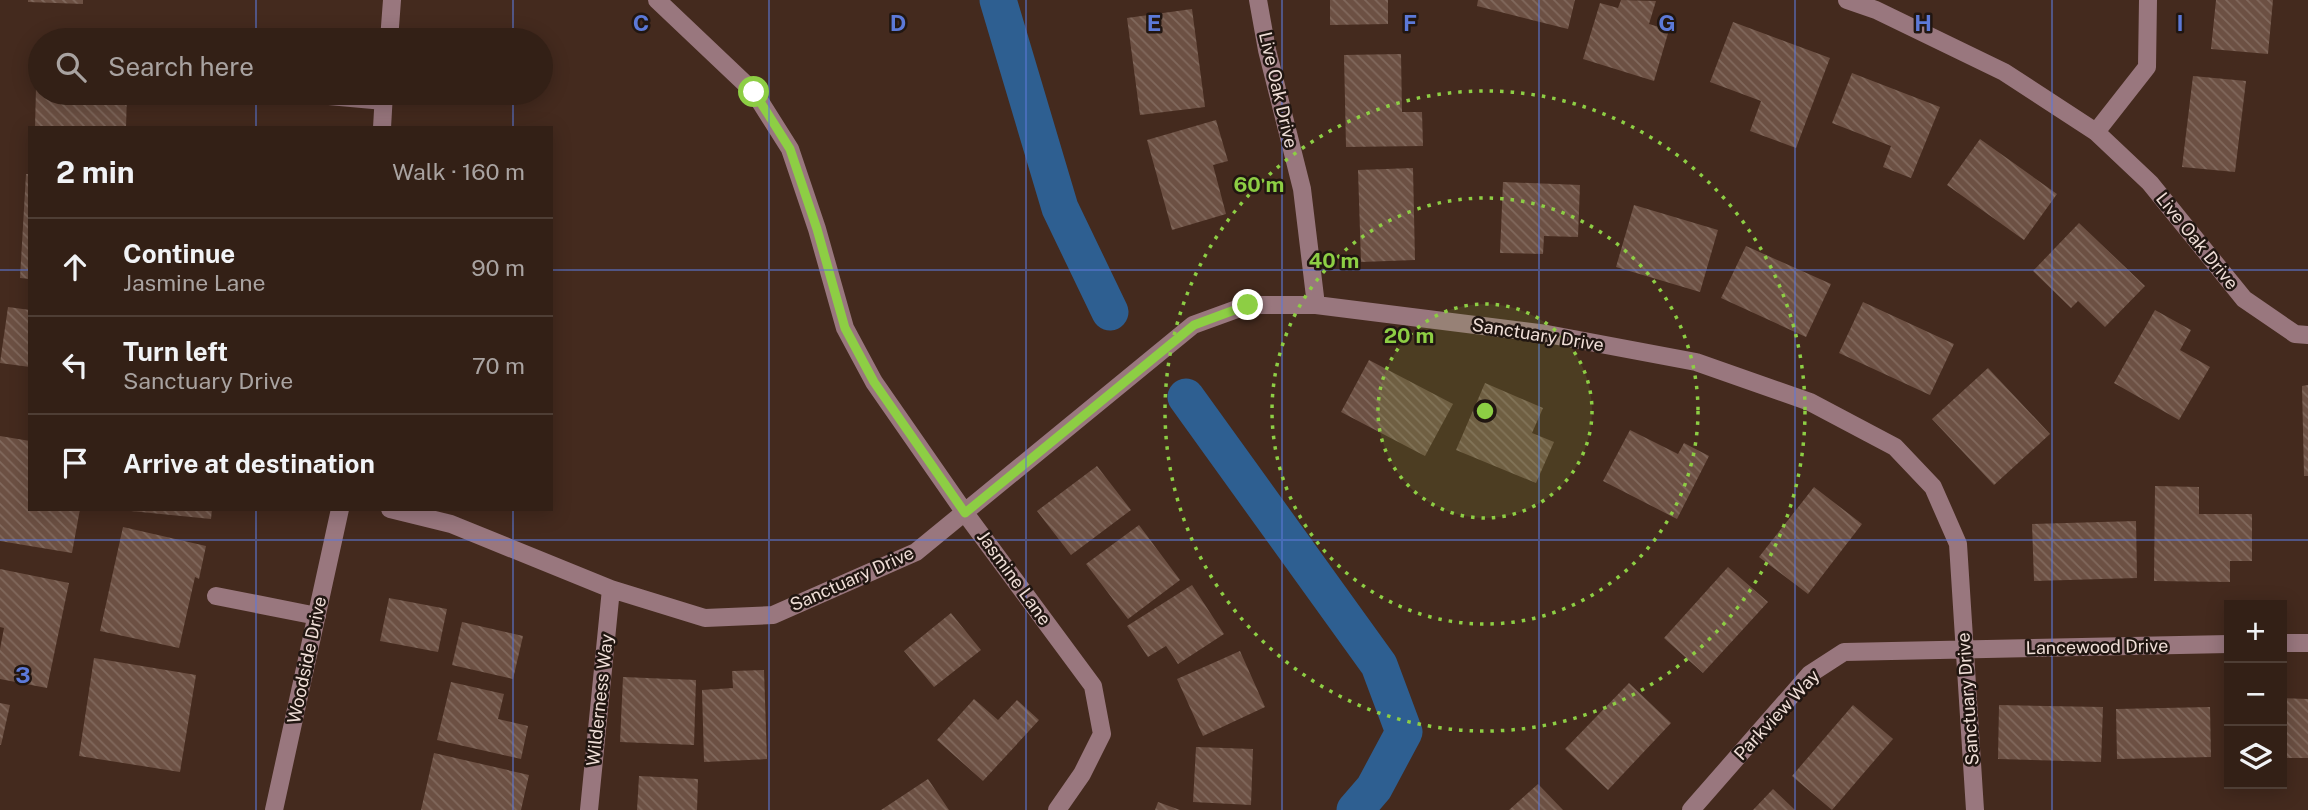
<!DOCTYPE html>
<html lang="en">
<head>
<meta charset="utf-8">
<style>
  :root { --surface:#332016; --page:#3b281f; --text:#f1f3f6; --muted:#a9a3a1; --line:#4e3e35 }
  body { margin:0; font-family:"Public Sans",sans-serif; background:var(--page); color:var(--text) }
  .controls { position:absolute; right:21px; bottom:21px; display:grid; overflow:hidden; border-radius:0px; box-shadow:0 4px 18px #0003 }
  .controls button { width:63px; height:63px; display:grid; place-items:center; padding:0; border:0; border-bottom:2px solid var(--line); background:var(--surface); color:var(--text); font:35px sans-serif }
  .stop { position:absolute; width:21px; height:21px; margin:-16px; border:5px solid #8dce44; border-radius:50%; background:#fff }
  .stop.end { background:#8dce44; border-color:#fff; box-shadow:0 2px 7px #0008 }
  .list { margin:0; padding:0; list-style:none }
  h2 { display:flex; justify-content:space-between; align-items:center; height:91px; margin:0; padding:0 28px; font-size:30px }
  h2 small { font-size:23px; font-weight:400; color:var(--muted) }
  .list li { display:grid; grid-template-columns:46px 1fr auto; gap:21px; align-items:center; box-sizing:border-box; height:98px; padding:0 28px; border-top:2px solid var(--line) }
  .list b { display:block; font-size:26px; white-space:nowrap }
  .list p { margin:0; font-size:23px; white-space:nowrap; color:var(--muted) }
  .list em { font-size:23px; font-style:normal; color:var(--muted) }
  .icon { flex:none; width:38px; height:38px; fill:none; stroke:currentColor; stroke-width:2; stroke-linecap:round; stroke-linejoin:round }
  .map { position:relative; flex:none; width:2308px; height:810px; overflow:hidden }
  .search { position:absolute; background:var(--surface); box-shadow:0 4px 18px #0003; left:28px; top:28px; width:525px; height:77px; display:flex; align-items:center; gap:18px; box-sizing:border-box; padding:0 24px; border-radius:38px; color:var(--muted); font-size:26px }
  .panel { position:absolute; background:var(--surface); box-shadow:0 4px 18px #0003; left:28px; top:126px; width:525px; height:385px; border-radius:0px }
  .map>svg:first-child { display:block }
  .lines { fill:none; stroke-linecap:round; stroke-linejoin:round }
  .canal { stroke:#2e5f91; stroke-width:37 }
  .building { fill:url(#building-back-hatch) }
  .minor { stroke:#99777e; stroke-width:18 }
  .route { stroke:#8dce44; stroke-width:9 }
  .grid { fill:none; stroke:#5c79d8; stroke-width:2; stroke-opacity:0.55 }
  .ring { fill:none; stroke:#8dce44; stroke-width:3.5; stroke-dasharray:3.5 7 }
  .labels { text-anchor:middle; stroke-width:5; stroke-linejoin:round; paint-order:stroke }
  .street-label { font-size:18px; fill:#efded7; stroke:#211611 }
  .grid-label { font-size:23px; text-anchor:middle; font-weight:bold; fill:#5c79d8; stroke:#211611; stroke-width:5; stroke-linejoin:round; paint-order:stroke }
  .centre { fill:#8dce44; stroke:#211611; stroke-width:3.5 }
  .ring-label { font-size:21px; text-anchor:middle; font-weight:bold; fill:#8dce44; stroke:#211611; stroke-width:5; stroke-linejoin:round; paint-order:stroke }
</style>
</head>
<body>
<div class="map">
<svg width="2308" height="810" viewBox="0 0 2308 810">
  <defs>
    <pattern id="building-back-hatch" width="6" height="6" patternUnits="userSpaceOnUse" patternTransform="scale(1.75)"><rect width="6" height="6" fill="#6c5043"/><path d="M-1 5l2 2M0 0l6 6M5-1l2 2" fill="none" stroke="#81695d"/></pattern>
  </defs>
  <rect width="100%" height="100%" fill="#442a1e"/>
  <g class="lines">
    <path class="canal" d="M998 0 1060 208 1110 312
      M1186 397 1379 665 1404 732 1374 788 1355 810"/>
  </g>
  <path class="building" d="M28 0H83V4L28 2Z
    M1330 0H1388V24L1330 25Z
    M1478 0H1575L1568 29 1477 6Z
    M1621 0 1656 1 1649 24 1669 30 1654 81 1583 59 1600 3 1618 8Z
    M2216 0H2273L2268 54 2211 49Z
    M1192 9 1205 107 1140 115 1127 18Z
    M1733 22 1830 58 1796 148 1750 131 1761 101 1710 82Z
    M37 47H40V93H127L126 128H35Z
    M1401 54 1402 112H1422L1423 146 1346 147 1344 55Z
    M1852 73 1940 107 1911 178 1883 167 1891 146 1832 123Z
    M2193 76 2246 81 2235 172 2182 167Z
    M1216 120 1228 161 1213 165 1226 214 1172 230 1147 140Z
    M1980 139 2057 194 2024 240 1947 185Z
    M1413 168 1415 260 1361 262 1358 170Z
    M26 174H30V279L20 278Z
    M1503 182 1580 185 1578 237 1544 236 1543 254 1500 253Z
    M1634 205 1718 230 1700 292 1616 267Z
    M2079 223 2145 286 2105 327 2078 301 2071 308 2033 271Z
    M1746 246 1831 284 1806 337 1721 298Z
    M1863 302 1954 344 1930 395 1839 353Z
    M8 307 30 310V367L0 363Z
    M2155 310 2191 330 2180 350 2210 367 2179 420 2114 383Z
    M1369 360 1453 404 1425 456 1341 412Z
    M1988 368 2050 434 1994 485 1932 419Z
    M1485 383 1543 408 1532 433 1554 442 1536 483 1456 450Z
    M2308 385V476H2304L2302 386Z
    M1630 430 1678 454 1684 443 1709 456 1677 519 1603 481Z
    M0 436 30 441V509H80L72 553 0 541Z
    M1097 466 1131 510 1071 555 1037 511Z
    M2155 486 2199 487V514H2252V561H2230V582L2154 581Z
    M1814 487 1862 524 1808 594 1759 557Z
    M132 509H212L211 519 131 511Z
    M2136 521 2137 578 2034 581 2032 524Z
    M1139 525 1180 580 1128 619 1086 564Z
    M123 527 206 546 199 579 195 577 179 648 100 631Z
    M1728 567 1768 602 1703 673 1664 638Z
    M0 569 69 583 47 688 0 679V649L4 628 0 627Z
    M1192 585 1224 634 1178 664 1166 646 1148 657 1127 626Z
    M389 598 447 609 438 652 380 641Z
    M951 613 981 650 934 687 904 651Z
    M462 622 523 636 513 679 452 665Z
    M1240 651 1265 707 1203 736 1177 679Z
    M94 658 196 675 180 772 79 756Z
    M764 670 767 759 704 762 702 690 733 688 732 671Z
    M623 677 696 680 694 745 620 742Z
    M451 682 504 694 498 719 528 726 521 759 437 740Z
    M1629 683 1671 723 1608 790 1565 749Z
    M2282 698 2308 699V758H2282Z
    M974 699 998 720 1017 700 1039 720 983 781 937 740Z
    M0 703 10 705 1 745H0Z
    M1853 705 1893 739 1832 810 1792 776Z
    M1999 705 2103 707 2101 762 1998 759Z
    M2210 707 2211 757 2117 759 2116 709Z
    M1196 747 1253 749 1251 805 1193 802Z
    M434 753 529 775 521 810H421Z
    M639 776 698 779 697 810H637Z
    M928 779 949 810H881Z
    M1538 784 1563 810H1509Z
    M1773 789 1795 810H1753Z
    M1158 802 1180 810H1155Z"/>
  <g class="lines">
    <path class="minor" d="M657 0 754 92 790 149 817 229 845 328 874 382 965 513 1093 686 1102 734 1082 774 1057 810
      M1258 0 1267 50 1302 189 1316 305
      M1847 0 1876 10 2004 72 2096 132 2150 183 2244 299 2295 334 2308 335
      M389 40 392 0
      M296 93 384 101
      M382 128 384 93
      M2096 132 2147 67 2148 0
      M390 509 451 524 611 589 705 618 773 615 916 552 1193 325 1248 305H1316L1547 334 1696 362 1810 402 1895 447 1933 487 1958 544 1975 810
      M216 596 317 616
      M2282 643H2308
      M274 810 340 509
      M589 810 611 589
      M1691 810 1810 674 1844 652 2229 644"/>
  </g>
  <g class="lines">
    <path class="route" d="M754 92 790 149 817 229 845 328 874 382 965 513 1194 325 1248 305"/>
  </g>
  <path class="grid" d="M256 0V40M513 0V40M769 0V810M1026 0V810M1282 0V810M1539 0V810M1795 0V810M2052 0V810M256 93V128M513 93V128M0 270H30M551 270H2308M256 509V810M513 509V810M0 540H2308"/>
  <circle cx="1485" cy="411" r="107" fill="#8dce44" fill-opacity=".12"/>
  <g class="ring">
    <circle cx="1485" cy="411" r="107"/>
    <circle cx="1485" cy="411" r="213"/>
    <circle cx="1485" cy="411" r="320"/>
  </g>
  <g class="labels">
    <g class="street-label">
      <text transform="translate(1278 90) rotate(77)" y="6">Live Oak Drive</text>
      <text transform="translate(2197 241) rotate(51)" y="6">Live Oak Drive</text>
      <text transform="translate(1538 335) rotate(9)" y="6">Sanctuary Drive</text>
      <text transform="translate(1014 578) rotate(54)" y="6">Jasmine Lane</text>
      <text transform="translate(852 579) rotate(-24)" y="6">Sanctuary Drive</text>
      <text transform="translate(2097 647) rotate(-1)" y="6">Lancewood Drive</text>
      <text transform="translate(307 660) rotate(-78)" y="6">Woodside Drive</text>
      <text transform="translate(1968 699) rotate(-94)" y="6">Sanctuary Drive</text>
      <text transform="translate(600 700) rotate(-84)" y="6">Wilderness Way</text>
      <text transform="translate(1777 715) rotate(-47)" y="6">Parkview Way</text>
    </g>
  </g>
  <g class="grid-label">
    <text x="641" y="31">C</text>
    <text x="898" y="31">D</text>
    <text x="1154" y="31">E</text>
    <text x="1410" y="31">F</text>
    <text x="1667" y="31">G</text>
    <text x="1923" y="31">H</text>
    <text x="2180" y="31">I</text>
    <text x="23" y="683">3</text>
  </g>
  <circle cx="1485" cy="411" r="10" class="centre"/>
  <g class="ring-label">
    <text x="1259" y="192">60 m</text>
    <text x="1334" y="268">40 m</text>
    <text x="1409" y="343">20 m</text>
  </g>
</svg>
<div class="controls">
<button>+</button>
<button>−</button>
<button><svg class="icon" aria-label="layers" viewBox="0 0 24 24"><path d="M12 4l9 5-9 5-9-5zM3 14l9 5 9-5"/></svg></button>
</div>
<div class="stop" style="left:754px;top:92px"></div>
<div class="stop end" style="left:1248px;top:305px"></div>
<div class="search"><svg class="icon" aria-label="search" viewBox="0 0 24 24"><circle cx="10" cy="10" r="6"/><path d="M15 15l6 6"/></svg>Search here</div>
<section class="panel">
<h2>2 min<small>Walk · 160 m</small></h2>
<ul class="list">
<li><svg class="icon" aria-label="ahead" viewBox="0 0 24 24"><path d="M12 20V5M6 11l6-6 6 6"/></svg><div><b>Continue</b><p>Jasmine Lane</p></div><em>90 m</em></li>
<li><svg class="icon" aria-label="left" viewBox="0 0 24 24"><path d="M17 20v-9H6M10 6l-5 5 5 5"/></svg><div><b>Turn left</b><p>Sanctuary Drive</p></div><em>70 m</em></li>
<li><svg class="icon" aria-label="arrive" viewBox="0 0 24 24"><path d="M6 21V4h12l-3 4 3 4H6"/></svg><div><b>Arrive at destination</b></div></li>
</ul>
</section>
</div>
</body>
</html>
